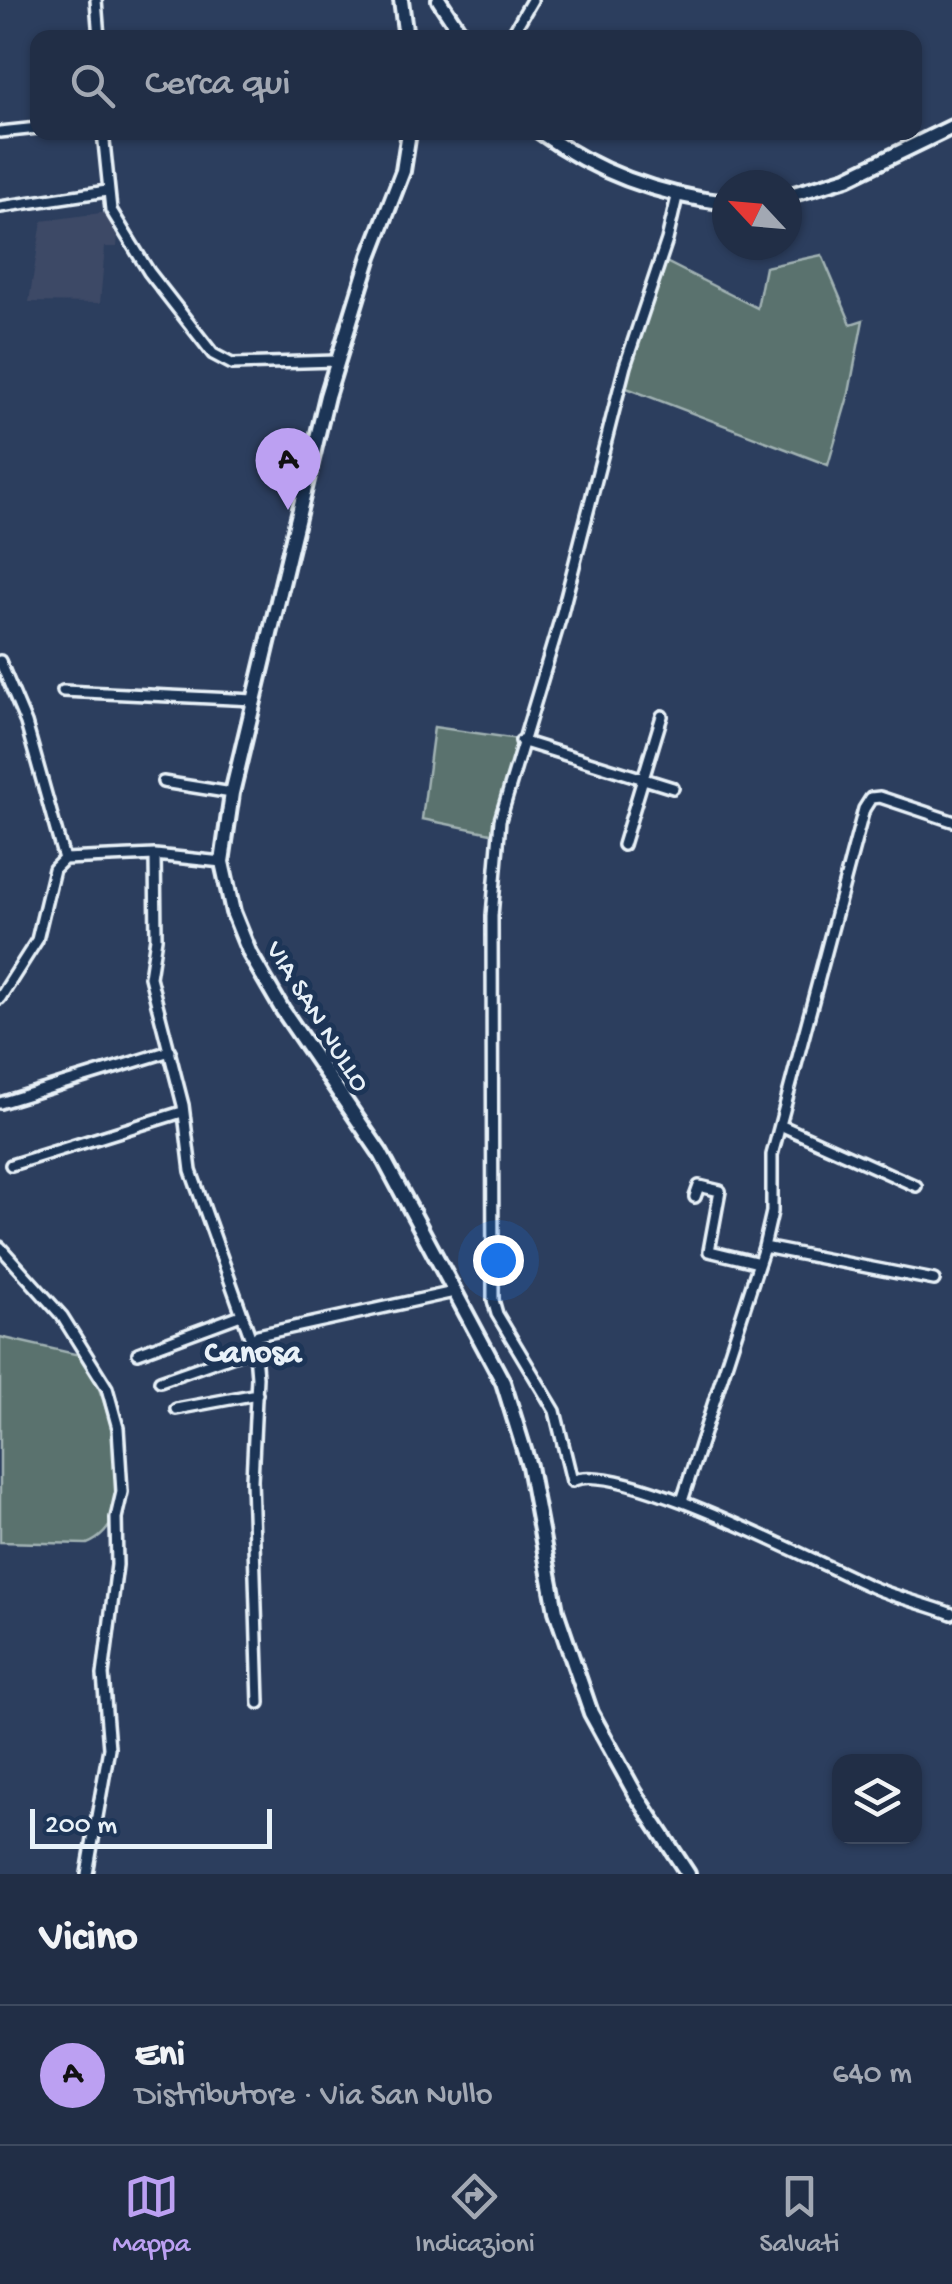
<!DOCTYPE html>
<html lang="it">
<head>
<meta charset="utf-8">
<style>
  :root { --surface:#212e46; --page:#2d3a51; --text:#f1f3f6; --muted:#a2a8b3; --line:#3e4a5f; --accent:#bca0f2 }
  body { margin:0; font-family:"Gochi Hand",sans-serif; background:var(--page); color:var(--text) }
  .controls { position:absolute; right:30px; bottom:30px; display:grid; overflow:hidden; border-radius:20px; box-shadow:0 2px 8px #0004 }
  .controls button { width:90px; height:90px; display:grid; place-items:center; padding:0; border:0; border-bottom:2px solid var(--line); background:var(--surface); color:var(--text); font:50px sans-serif }
  .compass { position:absolute; left:712px; top:170px; width:90px; height:90px; border-radius:50%; background:var(--surface); box-shadow:0 2px 8px #0004; rotate:296deg }
  .scale { position:absolute; left:30px; bottom:25px; width:242px; box-sizing:border-box; padding-left:10px; border:5px solid #e8f1f8; border-top:0; font-size:28px; line-height:35px; white-space:nowrap; color:#e8f1f8; -webkit-text-stroke:8px #1d3557; paint-order:stroke }
  .you { position:absolute; left:498px; top:1260px; width:35px; height:35px; margin:-25px; border:8px solid #fff; border-radius:50%; background:#1a73e8; box-shadow:0 0 0 15px #1a73e833 }
  .badge { display:grid; place-items:center; width:65px; height:65px; border-radius:50%; background:var(--accent); color:#111; font-size:32px; font-weight:700 }
  .pin { position:absolute; translate:-50% -82px; filter:drop-shadow(0 2px 5px #0008) }
  .pin::after { content:''; position:absolute; top:52px; width:35px; height:30px; background:inherit; clip-path:polygon(0 0,100% 0,50% 100%) }
  .list { margin:0; padding:0; list-style:none }
  h2 { display:flex; justify-content:space-between; align-items:center; height:130px; margin:0; padding:0 40px; font-size:42px }
  h2 small { font-size:32px; font-weight:400; color:var(--muted) }
  .list li { display:grid; grid-template-columns:65px 1fr auto; gap:30px; align-items:center; box-sizing:border-box; height:140px; padding:0 40px; border-top:2px solid var(--line) }
  .list b { display:block; font-size:38px; white-space:nowrap }
  .list p { margin:0; font-size:32px; white-space:nowrap; color:var(--muted) }
  .list em { font-size:32px; font-style:normal; color:var(--muted) }
  .icon { flex:none; width:55px; height:55px; fill:none; stroke:currentColor; stroke-width:2; stroke-linecap:round; stroke-linejoin:round }
  .map { position:relative; flex:none; width:952px; height:1874px; overflow:hidden }
  .search { position:absolute; background:var(--surface); box-shadow:0 2px 8px #0004; left:30px; right:30px; top:30px; height:110px; display:flex; align-items:center; gap:25px; box-sizing:border-box; padding:0 35px; border-radius:20px; color:var(--muted); font-size:38px }
  .sheet { height:270px; background:var(--surface) }
  nav { display:flex; justify-content:space-around; align-items:center; box-sizing:border-box; height:140px; border-top:2px solid var(--line); background:var(--surface); font-size:28px; color:var(--muted) }
  nav a { display:grid; justify-items:center; gap:5px }
  nav .on { color:var(--accent) }
  .map>svg:first-child { display:block }
  .built { fill:#3e4966 }
  .green { fill:#5a726e; stroke:#a1b2b3; stroke-width:2.5 }
  .lines { fill:none; stroke-linecap:round; stroke-linejoin:round }
  .street-casing { stroke:#e8f1f8; stroke-width:16 }
  .secondary-casing { stroke:#e8f1f8; stroke-width:20 }
  .street { stroke:#1d3557; stroke-width:9 }
  .secondary { stroke:#1d3557; stroke-width:12 }
  .labels { text-anchor:middle; stroke-width:10; stroke-linejoin:round; paint-order:stroke }
  .street-label { font-size:28px; fill:#e8f1f8; stroke:#1d3557 }
  .quarter-label { font-size:32px; font-weight:bold; fill:#e8f1f8; stroke:#1d3557 }
</style>
</head>
<body>
<div class="map">
<svg width="952" height="1874" viewBox="0 0 952 1874">
  <rect width="100%" height="100%" fill="#2c3e5e"/>
  <filter id="ink" filterUnits="userSpaceOnUse"><feTurbulence type="fractalNoise" baseFrequency=".01" numOctaves="2"/><feDisplacementMap in="SourceGraphic" scale="20" xChannelSelector="R" yChannelSelector="G"/><feConvolveMatrix kernelMatrix="1 2 1 2 8 2 1 2 1" color-interpolation-filters="sRGB"/></filter>
  <g filter="url(#ink)">
    <path class="built" d="M108 212 118 231 117 247H105L100 303 29 302 42 221Z"/>
    <path class="green" d="M822 255 851 324 863 320 849 393 828 465 624 387 666 262 757 308 765 267Z
      M434 727 518 739 496 834 422 819Z
      M0 1337 84 1356C107 1397 149 1520 87 1544L0 1542Z"/>
    <g class="lines">
      <defs>
        <path id="street" d="M96 0 99 38
          M510 38 532 0
          M0 132 38 128
          M103 132 111 210 149 272 213 354 232 364 337 361
          M677 197 667 240 625 366 562 613 500 820 492 916 493 1300 497 1314 555 1411 572 1481C616 1457 821 1565 872 1587 898 1598 926 1604 952 1614
          M0 207 107 191
          M0 661 26 723 64 859
          M63 691 254 700
          M521 741 673 788
          M163 782 232 793
          M623 845 662 716
          M155 855 156 938 150 977 183 1105 191 1171 254 1348 160 1381
          M0 998 37 940 54 869 64 859 155 855 222 862
          M0 1103 170 1051
          M780 1125 916 1186
          M11 1165 182 1112
          M695 1197 699 1186 720 1191 709 1251 759 1263
          M0 1247 62 1316 107 1388 118 1428 122 1492 116 1518 117 1565 103 1675 109 1748 87 1874
          M764 1247 934 1280
          M138 1353 241 1315
          M176 1409 257 1394
          M682 1501 764 1247 772 1212V1155L864 809 871 798 880 797 952 821
          M259 1703 252 1480 257 1377 254 1340 258 1335 454 1292"/>
        <path id="secondary" d="M401 0 406 38
          M439 0 464 38
          M409 132 403 171 370 256 327 396 232 793 222 862 233 912 250 954 282 1009 381 1154 503 1382 529 1466 556 1611 591 1713 635 1793 688 1874
          M540 132C597 173 658 195 727 203
          M787 196 847 178 952 127"/>
      </defs>
      <use href="#street" class="street-casing"/>
      <use href="#secondary" class="secondary-casing"/>
      <use href="#street" class="street"/>
      <use href="#secondary" class="secondary"/>
    </g>
  </g>
  <g class="labels">
    <g class="street-label">
      <text transform="translate(320 1015) rotate(58)" y="10">VIA SAN NULLO</text>
    </g>
    <g class="quarter-label">
      <text x="253" y="1361">Canosa</text>
    </g>
  </g>
</svg>
<div class="controls">
<button><svg class="icon" aria-label="layers" viewBox="0 0 24 24"><path d="M12 4l9 5-9 5-9-5zM3 14l9 5 9-5"/></svg></button>
</div>
<svg class="compass" viewBox="-18 -18 36 36"><path d="M0-13l5 13h-10z" fill="#e53935"/><path d="M0 13l5-13h-10z" fill="#a2a8b3"/></svg>
<div class="scale">200 m</div>
<div class="you"></div>
<div class="pin badge" style="left:288px;top:510px">A</div>
<div class="search"><svg class="icon" aria-label="search" viewBox="0 0 24 24"><circle cx="10" cy="10" r="6"/><path d="M15 15l6 6"/></svg>Cerca qui</div>
</div>
<section class="sheet">
<h2>Vicino<small></small></h2>
<ul class="list">
<li><span class="badge">A</span><div><b>Eni</b><p>Distributore · Via San Nullo</p></div><em>640 m</em></li>
</ul>
</section>
<nav>
<a class="on"><svg class="icon" aria-label="map" viewBox="0 0 24 24"><path d="M3 6l6-2 6 2 6-2v14l-6 2-6-2-6 2zM9 4v14M15 6v14"/></svg>Mappa</a>
<a><svg class="icon" aria-label="directions" viewBox="0 0 24 24"><path d="M12 3l9 9-9 9-9-9zM9 14v-3h6M13 9l2 2-2 2"/></svg>Indicazioni</a>
<a><svg class="icon" aria-label="saved" viewBox="0 0 24 24"><path d="M7 4h10v16l-5-4-5 4z"/></svg>Salvati</a>
</nav>
</body>
</html>
